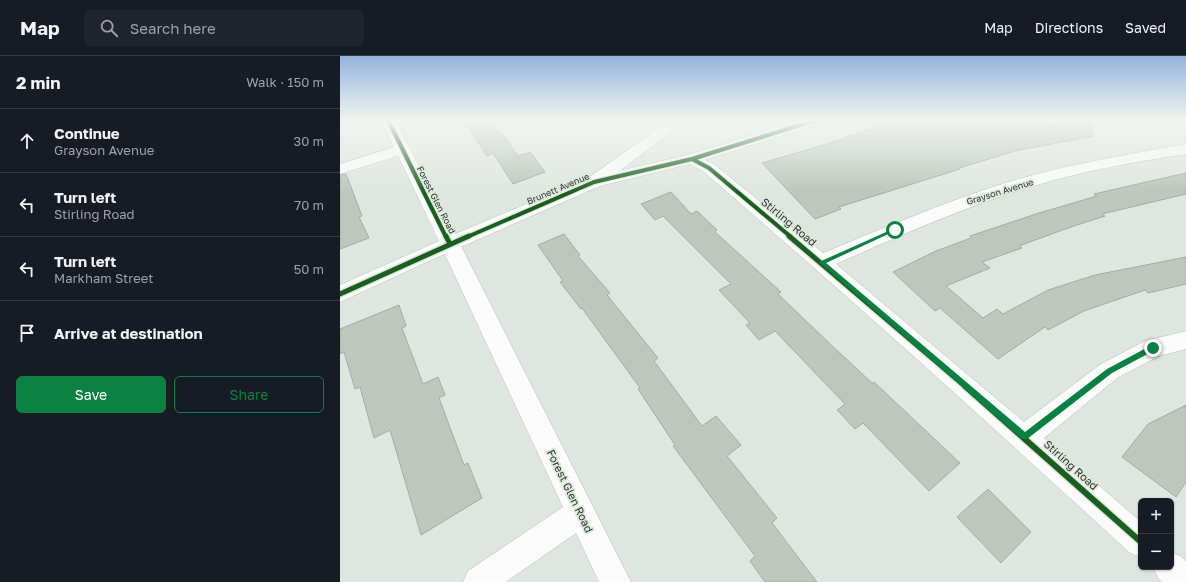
<!DOCTYPE html>
<html lang="en">
<head>
<meta charset="utf-8">
<style>
  :root { --surface:#171b24; --page:#20242c; --text:#f1f3f6; --muted:#9ea1a6; --line:#363941; --accent:#0b8043 }
  body { margin:0; font-family:"Golos Text",sans-serif; background:var(--page); color:var(--text) }
  .controls { position:absolute; right:12px; bottom:12px; display:grid; overflow:hidden; border-radius:6px; box-shadow:0 1px 3px #0004 }
  .controls button { width:36px; height:36px; display:grid; place-items:center; padding:0; border:0; border-bottom:1px solid var(--line); background:var(--surface); color:var(--text); font:20px sans-serif }
  .stop { position:absolute; width:12px; height:12px; margin:-9px; border:3px solid #0b8043; border-radius:50%; background:#fff }
  .stop.end { background:#0b8043; border-color:#fff; box-shadow:0 1px 4px #0008 }
  .list { margin:0; padding:0; list-style:none }
  h2 { display:flex; justify-content:space-between; align-items:center; height:52px; margin:0; padding:0 16px; font-size:17px }
  h2 small { font-size:13px; font-weight:400; color:var(--muted) }
  .list li { display:grid; grid-template-columns:26px 1fr auto; gap:12px; align-items:center; box-sizing:border-box; height:64px; padding:0 16px; border-top:1px solid var(--line) }
  .list b { display:block; font-size:15px; white-space:nowrap }
  .list p { margin:0; font-size:13px; white-space:nowrap; color:var(--muted) }
  .list em { font-size:13px; font-style:normal; color:var(--muted) }
  .actions { display:flex; gap:8px; padding:12px 16px }
  .actions a { flex:1; padding:9px 0; border:1px solid var(--accent); border-radius:6px; text-align:center; font-size:14px; color:var(--accent) }
  .actions .main { background:var(--accent); color:#fff }
  .icon { flex:none; width:22px; height:22px; fill:none; stroke:currentColor; stroke-width:2; stroke-linecap:round; stroke-linejoin:round }
  .map { position:relative; flex:none; width:846px; height:526px; overflow:hidden }
  header { display:flex; align-items:center; gap:24px; box-sizing:border-box; height:56px; padding:0 20px; background:var(--surface); border-bottom:1px solid var(--line) }
  header strong { font-size:19px }
  nav { display:flex; gap:22px; margin-inline-start:auto; font-size:14px }
  .search { width:280px; height:36px; background:var(--page); display:flex; align-items:center; gap:10px; box-sizing:border-box; padding:0 14px; border-radius:6px; color:var(--muted); font-size:15px }
  main { display:flex }
  aside { flex:1; background:var(--surface) }
  .map>svg:first-child { display:block }
  .building { fill:#bdc7bd; stroke:#a5aba5 }
  .lines { fill:none; stroke-linecap:round; stroke-linejoin:round }
  .street-casing { stroke:#babfba; stroke-width:1 }
  .secondary-casing { stroke:#babfba; stroke-width:1 }
  .street { fill:#fafbfa; fill-rule:evenodd }
  .secondary { fill:#fafbfa; fill-rule:evenodd }
  .cycleway-far2-casing { stroke:#dce9dc; stroke-width:6 }
  .cycleway-far1-casing { stroke:#dce9dc; stroke-width:8 }
  .cycleway-casing { stroke:#dce9dc; stroke-width:9 }
  .cycleway-far2 { stroke:#1b5e20; stroke-width:4 }
  .cycleway-far1 { stroke:#1b5e20; stroke-width:5 }
  .cycleway { stroke:#1b5e20; stroke-width:6 }
  .route { fill:#0b8043 }
  .labels { text-anchor:middle; stroke-width:3.5; stroke-linejoin:round; paint-order:stroke }
  .far-street-label { font-size:9px; fill:#303530; stroke:#dce9dc }
  .street-label { font-size:11px; fill:#303530; stroke:#dce9dc }
</style>
</head>
<body>
<header>
<strong>Map</strong>
<div class="search"><svg class="icon" aria-label="search" viewBox="0 0 24 24"><circle cx="10" cy="10" r="6"/><path d="M15 15l6 6"/></svg>Search here</div>
<nav><a>Map</a><a>Directions</a><a>Saved</a></nav>
</header>
<main>
<aside>
<h2>2 min<small>Walk · 150 m</small></h2>
<ul class="list">
<li><svg class="icon" aria-label="ahead" viewBox="0 0 24 24"><path d="M12 20V5M6 11l6-6 6 6"/></svg><div><b>Continue</b><p>Grayson Avenue</p></div><em>30 m</em></li>
<li><svg class="icon" aria-label="left" viewBox="0 0 24 24"><path d="M17 20v-9H6M10 6l-5 5 5 5"/></svg><div><b>Turn left</b><p>Stirling Road</p></div><em>70 m</em></li>
<li><svg class="icon" aria-label="left" viewBox="0 0 24 24"><path d="M17 20v-9H6M10 6l-5 5 5 5"/></svg><div><b>Turn left</b><p>Markham Street</p></div><em>50 m</em></li>
<li><svg class="icon" aria-label="arrive" viewBox="0 0 24 24"><path d="M6 21V4h12l-3 4 3 4H6"/></svg><div><b>Arrive at destination</b></div></li>
</ul>
<div class="actions"><a class="main">Save</a><a>Share</a></div>
</aside>
<div class="map">
<svg width="846" height="526" viewBox="0 0 846 526">
  <rect width="100%" height="100%" fill="#dfe6df"/>
  <path class="building" d="M124 64H149L159 76H161L178 100 190 96 205 116 173 128 153 97 147 100Z
    M537 64H687L688 71 751 64 753 80 675 95 619 112 620 113 499 151 501 153 475 163 422 107 507 82 505 81 544 69Z
    M846 117V138L762 158 765 160 728 172 679 190 682 192 642 206 650 212 606 230 643 262 657 253 663 258 708 234 755 219 846 201V228L808 237 805 234 744 255 708 274 705 271 658 303 600 252 595 255 553 216 596 195 631 182 630 180 699 157 757 140 754 138Z
    M6 118 22 160 19 161 29 182 0 193V119Z
    M331 136 351 158 357 155 377 174 375 176 441 236 438 238 488 286 532 327 534 326 620 407 589 435 523 367 515 373 497 354 505 348 435 275 419 284 406 269 410 267 379 234 391 228 323 160 315 164 301 148Z
    M224 178 240 199 238 200 270 237 267 239 318 302 314 305 362 370 376 360 401 389 387 400 437 462 432 467 477 526H425L410 505 415 500 333 390 335 389 298 333 300 332 242 252 241 253 220 226 223 225 198 189Z
    M59 249 66 270 62 272 83 328 98 321 105 339 99 342 124 409 128 407 142 442 81 479 50 374 34 382 20 331 15 333 4 296 0 298V273Z
    M846 349V426L836 441 782 401 808 368Z
    M648 433 691 476 661 507 617 461Z"/>
  <g class="lines">
    <defs>
      <path id="street" d="M330 64H346L260 130 254 131 248 130 246 126 248 122Z
        M846 88V98C796 106 746 114 697 129 628 149 562 179 496 208L684 366 761 308 805 285 846 275V293L819 300 777 322 704 382 801 466V501L790 497C650 368 508 240 363 115L346 106 344 103 346 100 352 98 358 100 375 109 483 197C543 172 603 147 665 127 724 109 785 99 846 88Z
        M61 89 67 91 69 94 67 97 0 118V108Z
        M110 181 117 183 120 188 291 526H259L236 477 166 526H123L128 515 223 451 100 188 103 183Z
        M831 496 840 500 846 505V526H822L818 522 813 511H831Z"/>
      <path id="secondary" d="M41 64H55L115 178 248 122 348 99 462 64H483L481 67 358 106 260 130 91 204 0 246V229L99 185Z"/>
    </defs>
    <use href="#street" class="street-casing"/>
    <use href="#secondary" class="secondary-casing"/>
    <use href="#street" class="street"/>
    <use href="#secondary" class="secondary"/>
    <defs>
      <path id="cycleway-far2" d="M48 64 106 181
        M352 103 369 112 451 181
        M127 181 254 126 352 103 476 64"/>
      <path id="cycleway-far1" d="M106 180 110 188
        M449 180 626 331
        M0 238 129 180"/>
      <path id="cycleway" d="M625 330 801 486"/>
    </defs>
    <use href="#cycleway-far2" class="cycleway-far2-casing"/>
    <use href="#cycleway-far1" class="cycleway-far1-casing"/>
    <use href="#cycleway" class="cycleway-casing"/>
    <use href="#cycleway-far2" class="cycleway-far2"/>
    <use href="#cycleway-far1" class="cycleway-far1"/>
    <use href="#cycleway" class="cycleway"/>
  </g>
  <linearGradient id="sky" x2="0" y2="1"><stop stop-color="#93b3dc"/><stop offset="0.47" stop-color="#f1f4f1"/><stop offset="1" stop-color="#f1f4f1" stop-opacity="0"/></linearGradient>
  <rect width="846" height="137" fill="url(#sky)"/>
  <path class="route" d="M553 173 557 174 486 207 685 376 767 313 810 290H815L816 292 815 294 772 317 687 383H682L479 206Z"/>
  <g class="labels">
    <g class="far-street-label">
      <text transform="translate(218 133) rotate(-23)" y="3">Brunett Avenue</text>
      <text transform="translate(660 136) rotate(-17)" y="3">Grayson Avenue</text>
      <text transform="translate(96 144) rotate(63)" y="3">Forest Glen Road</text>
    </g>
    <g class="street-label">
      <text transform="translate(449 166) rotate(40)" y="4">Stirling Road</text>
      <text transform="translate(731 409) rotate(42)" y="4">Stirling Road</text>
      <text transform="translate(230 435) rotate(64)" y="4">Forest Glen Road</text>
    </g>
  </g>
</svg>
<div class="controls">
<button>+</button>
<button>−</button>
</div>
<div class="stop" style="left:555px;top:174px"></div>
<div class="stop end" style="left:813px;top:292px"></div>
</div>
</main>
</body>
</html>
